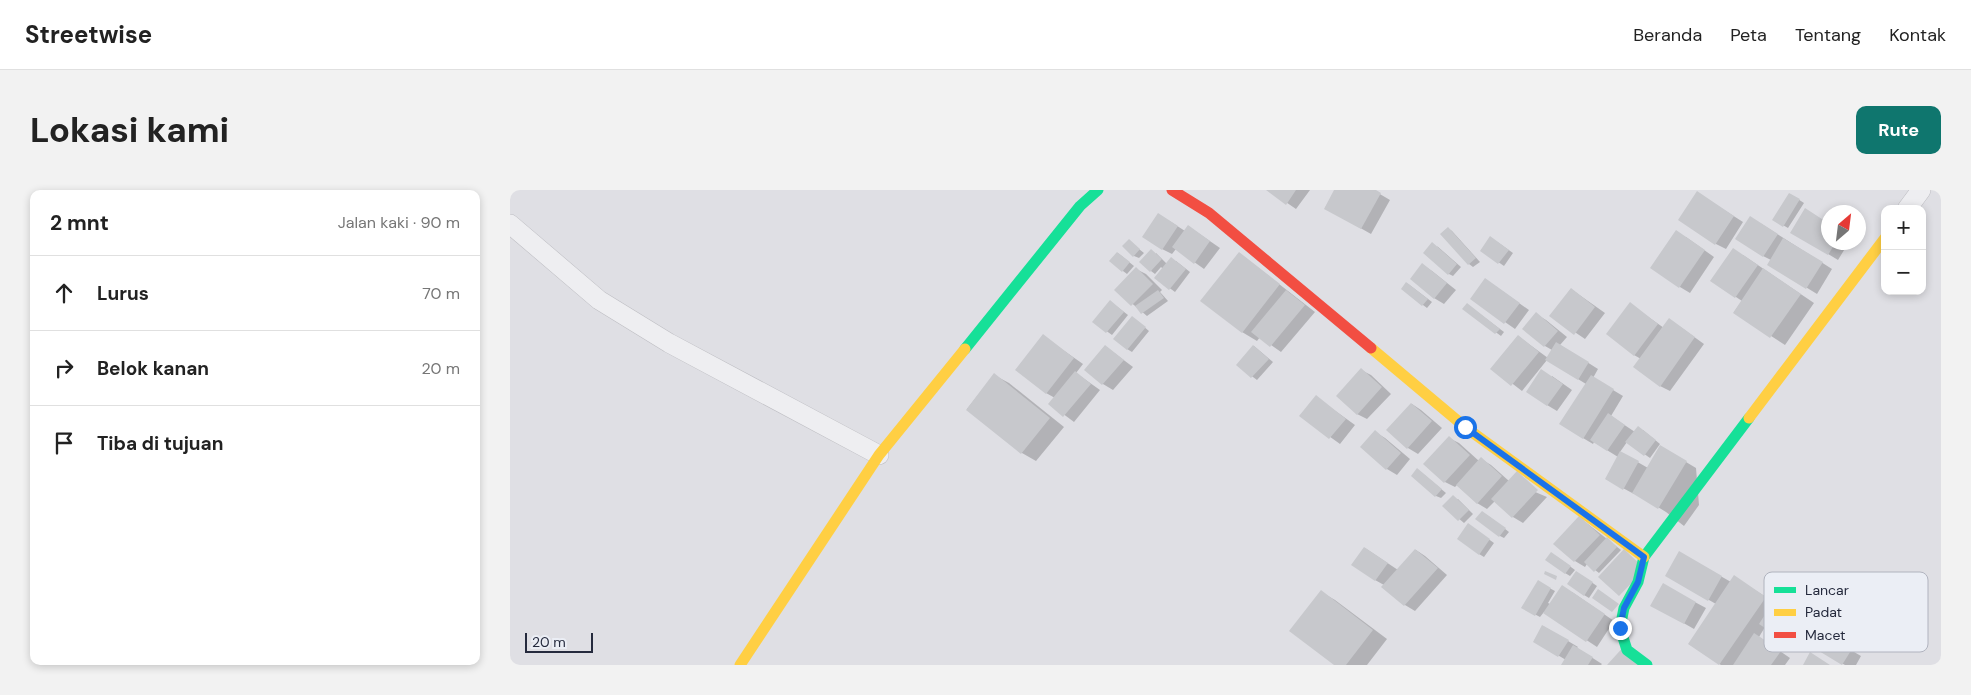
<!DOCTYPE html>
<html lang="id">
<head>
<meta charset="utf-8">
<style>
  :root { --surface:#fff; --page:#f2f2f2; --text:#222; --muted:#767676; --line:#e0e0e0; --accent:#0f766e }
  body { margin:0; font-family:"DM Sans",sans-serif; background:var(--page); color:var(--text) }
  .controls { position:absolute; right:15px; top:15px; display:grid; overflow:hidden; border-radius:10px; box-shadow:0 2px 8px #0003 }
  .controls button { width:45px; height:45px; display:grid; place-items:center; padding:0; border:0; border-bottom:1px solid var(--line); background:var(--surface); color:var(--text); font:25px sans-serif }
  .compass { position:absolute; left:1311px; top:15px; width:45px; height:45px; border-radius:50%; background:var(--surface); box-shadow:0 2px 8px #0003; rotate:28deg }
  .scale { position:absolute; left:15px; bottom:12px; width:68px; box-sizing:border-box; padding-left:5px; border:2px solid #252a3d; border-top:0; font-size:14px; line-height:18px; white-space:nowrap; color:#252a3d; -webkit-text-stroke:4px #ebeef5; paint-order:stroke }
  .stop { position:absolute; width:15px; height:15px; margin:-11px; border:4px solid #1a73e8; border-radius:50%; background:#fff }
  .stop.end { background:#1a73e8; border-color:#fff; box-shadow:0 1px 5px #0008 }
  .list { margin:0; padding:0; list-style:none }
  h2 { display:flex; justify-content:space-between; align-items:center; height:65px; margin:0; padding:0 20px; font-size:21px }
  h2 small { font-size:16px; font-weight:400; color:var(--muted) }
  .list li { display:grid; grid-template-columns:32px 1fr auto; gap:15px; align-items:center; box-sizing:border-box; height:75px; padding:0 20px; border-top:1px solid var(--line) }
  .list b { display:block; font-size:19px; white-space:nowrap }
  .list em { font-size:16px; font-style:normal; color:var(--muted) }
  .icon { flex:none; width:28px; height:28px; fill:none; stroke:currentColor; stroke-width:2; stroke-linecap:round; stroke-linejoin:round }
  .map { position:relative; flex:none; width:1431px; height:475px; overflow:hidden; border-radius:10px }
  header { display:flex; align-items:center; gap:30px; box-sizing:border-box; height:70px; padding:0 25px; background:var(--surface); border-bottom:1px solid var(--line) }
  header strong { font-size:24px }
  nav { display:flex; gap:28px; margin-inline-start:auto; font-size:18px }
  .intro { display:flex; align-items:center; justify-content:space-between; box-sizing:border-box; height:120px; padding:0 30px }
  h1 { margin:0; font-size:35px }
  .button { padding:12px 22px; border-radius:10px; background:var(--accent); color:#fff; font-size:18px; font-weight:700 }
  main { display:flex; gap:30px; padding:0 30px }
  aside { flex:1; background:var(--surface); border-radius:10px; box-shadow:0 2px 8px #0003 }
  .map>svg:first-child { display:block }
  .shadow { fill:#0003 }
  .building { fill:#c7c8cc }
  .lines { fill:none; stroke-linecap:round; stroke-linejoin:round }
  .street-casing { stroke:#bdbdc2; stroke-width:20 }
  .street { stroke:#eeeef1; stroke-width:19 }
  .fast { stroke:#16e098; stroke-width:11 }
  .slow { stroke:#ffcf43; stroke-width:11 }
  .jam { stroke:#f24e42; stroke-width:11 }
  .route { stroke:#1a73e8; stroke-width:6 }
  .key { fill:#ebeef5; stroke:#b0b3be; stroke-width:1 }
  .key-label { font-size:14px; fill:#252a3d }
</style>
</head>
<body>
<header>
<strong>Streetwise</strong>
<nav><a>Beranda</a><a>Peta</a><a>Tentang</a><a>Kontak</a></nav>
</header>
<div class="intro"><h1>Lokasi kami</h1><a class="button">Rute</a></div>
<main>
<aside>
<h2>2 mnt<small>Jalan kaki · 90 m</small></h2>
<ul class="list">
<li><svg class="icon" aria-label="ahead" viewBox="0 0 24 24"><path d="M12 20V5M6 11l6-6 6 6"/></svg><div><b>Lurus</b></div><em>70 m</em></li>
<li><svg class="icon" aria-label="right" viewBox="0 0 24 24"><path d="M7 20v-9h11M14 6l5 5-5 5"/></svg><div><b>Belok kanan</b></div><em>20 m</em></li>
<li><svg class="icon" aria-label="arrive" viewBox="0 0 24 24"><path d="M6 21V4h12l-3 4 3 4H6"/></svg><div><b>Tiba di tujuan</b></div></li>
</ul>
</aside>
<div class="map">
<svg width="1431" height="475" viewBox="0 0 1431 475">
  <rect width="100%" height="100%" fill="#dfdfe4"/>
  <path class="shadow" d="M758 0H800L786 19Z
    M825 0H863L880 10 861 44 815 18Z
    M1280 4 1294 13 1278 38 1264 30Z
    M1197 9 1233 32 1216 59 1206 54Z
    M1295 20 1318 34V52H1339L1328 70 1282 42Z
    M658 30 675 41 678 36 710 58 694 79 666 59 662 64 652 59Z
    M1250 33 1322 79 1307 104 1258 74 1261 70 1253 66Z
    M938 38 942 41 970 72 963 77 959 74 931 44Z
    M1176 47 1204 67 1180 103 1170 97Z
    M619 51 634 63 629 68 624 66Z
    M986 51 1003 63 994 76 971 60Z
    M927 56 951 77 943 86 939 84Z
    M608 63 624 76 617 84 613 81Z
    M646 63 657 74 666 71 680 82 665 102 646 88 653 79 651 77 645 84 641 81Z
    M729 63 805 122 771 162 750 147 747 151 732 142 692 111Z
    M1233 65 1304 113 1275 155 1224 122 1232 111 1202 91Z
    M913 75 922 81 946 100 934 114 924 108Z
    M626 79 636 84 652 100 650 102 658 111 637 126 606 100Z
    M897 93 922 112 917 118 913 115Z
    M985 96 1019 120 1005 139 962 109Z
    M1061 99 1095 123 1075 149 1041 126Z
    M1120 114 1154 138 1169 136 1194 154 1160 201 1150 196 1131 169 1124 165Z
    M605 115 618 125 602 145 584 132Z
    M962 118 994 142 991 146 954 119Z
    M1026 124 1036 130 1057 147 1050 155 1088 179 1083 188 1113 206 1101 226 1125 242 1133 240 1150 254 1140 268 1117 252 1110 262 1138 278 1151 257 1186 278 1189 315 1174 336 1156 322 1125 303 1124 304 1096 289 1108 267 1084 252 1083 254 1073 248 1076 194 1037 170 1012 201 982 178 1008 146 1038 168 1042 160 1035 156Z
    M627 131 639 141 622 162 617 159Z
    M533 146 573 174 566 183 590 200 564 232 540 214 545 208 536 203Z
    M595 156 623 177 603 200 593 194 576 179Z
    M744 156 763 172 747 190 727 175Z
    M851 180 861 185 881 204 857 229 847 224Z
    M484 185 499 193 554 237 526 271 512 263 457 219Z
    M1042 186 1062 200 1047 221 1037 215Z
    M806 207 845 235 830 254 791 226Z
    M902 214 911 220 932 238 908 264 898 258 878 240Z
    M865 242 875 248 900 269 887 285 877 279Z
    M939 248 949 253 969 271 971 269 981 275 999 291 1037 307 1013 333 1003 327 985 311 977 319 967 313 947 295 945 297 935 292Z
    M912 283 936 303 931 308 926 306Z
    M948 309 963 324 954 333 934 316Z
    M977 325 999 342 994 348 990 346Z
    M1069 327 1111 360 1089 383 1077 374 1075 377 1065 371Z
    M963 338 984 353 974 367 969 364Z
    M855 358 888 380 906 360 915 366 937 385 905 421 895 415 873 397 874 395 865 390Z
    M1170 363 1221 392 1224 387 1264 412 1275 416 1305 435 1290 459 1255 437 1249 447 1280 468 1275 475H1211L1179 454 1206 414 1157 386Z
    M1046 366 1065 380 1060 386 1055 383Z
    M1071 385 1087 396 1079 408 1074 405Z
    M1028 392 1045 401 1038 413 1040 414 1062 402 1104 431 1087 457 1034 422 1030 427 1013 418Z
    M1153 395 1196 418 1184 439 1142 415Z
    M811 402 825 410 877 449 857 475H826Z
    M1033 436 1068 457 1067 458 1092 474 1091 475H1053L1056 470 1024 451Z
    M1313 444 1351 466 1346 475H1335L1305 458Z"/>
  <path class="building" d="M756 0H786L776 15Z
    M824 0H866L871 3 851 39 814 19Z
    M1187 1 1224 26 1205 55 1168 30Z
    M1279 3 1290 9 1273 37 1262 30Z
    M1295 18 1318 33V52H1326L1318 65 1280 43Z
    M648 23 668 36 652 60 632 47Z
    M1240 26 1268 44 1253 67 1225 49Z
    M678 35 700 51 684 74 662 57Z
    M938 37 966 68 958 75 930 44Z
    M1166 40 1195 60 1169 98 1140 78Z
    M980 46 999 60 988 74 970 61Z
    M1273 48 1313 72 1296 99 1257 75Z
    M619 49 630 59 623 67 612 56Z
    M922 52 947 74 938 85 913 63Z
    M1223 58 1248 75 1225 108 1200 91Z
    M641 59 652 69 640 82 629 72Z
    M607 62 620 72 612 82 599 71Z
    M729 62 770 94 732 143 690 111Z
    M661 67 676 79 659 100 644 88Z
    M912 73 937 93 924 109 900 89Z
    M626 77 643 94 621 116 604 100Z
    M1253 78 1291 104 1260 148 1223 123Z
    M975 88 1010 113 994 134 960 109Z
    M896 92 918 109 912 116 891 99Z
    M1061 98 1085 117 1064 145 1039 126Z
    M648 100 654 108 631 124 625 116Z
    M776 100 795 115 760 157 741 142Z
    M600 110 614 122 596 143 582 132Z
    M1120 112 1148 134 1124 166 1096 144Z
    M957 113 990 139 985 144 952 119Z
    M1026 122 1048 141 1034 157 1012 139Z
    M622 126 636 137 617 160 603 149Z
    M1159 128 1185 147 1150 197 1123 177Z
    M533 144 564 168 536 204 505 180Z
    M1008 145 1029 162 1001 196 980 179Z
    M1046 152 1079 172 1068 190 1035 170Z
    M595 155 614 170 592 195 574 180Z
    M743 155 759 169 741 188 726 175Z
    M851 178 872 197 847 225 826 206Z
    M1031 179 1053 194 1037 216 1016 202Z
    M565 181 581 194 553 227 538 214Z
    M484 183 540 228 511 264 456 220Z
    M1081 185 1104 199 1073 249 1049 234Z
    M806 205 836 229 819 249 789 226Z
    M901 213 922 231 897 259 876 240Z
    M1098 223 1115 235 1097 261 1080 250Z
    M1128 236 1146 250 1134 266 1115 252Z
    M865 240 891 263 876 280 850 257Z
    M939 246 960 265 934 293 913 274Z
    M1150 255 1177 271 1148 319 1122 303Z
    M1110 261 1129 271 1113 300 1095 289Z
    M971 267 992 286 967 314 946 295Z
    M907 278 932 299 925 307 901 286Z
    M1007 281 1028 300 1002 328 981 309Z
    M943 305 959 320 948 331 932 316Z
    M972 321 996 338 989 347 965 329Z
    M1069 326 1090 345 1064 372 1043 354Z
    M958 333 980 349 969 365 947 349Z
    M1097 347 1107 357 1084 382 1074 372Z
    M854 357 878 373 865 391 841 375Z
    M905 359 928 378 894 416 871 397Z
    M1114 359 1135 379 1109 406 1088 387Z
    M1169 361 1212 386 1198 411 1155 386Z
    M1041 362 1061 376 1055 384 1035 370Z
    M1035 381 1047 386 1046 390 1034 384Z
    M1066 381 1083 392 1074 406 1057 394Z
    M1224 385 1256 407 1209 475 1178 454Z
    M1028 390 1041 398 1025 426 1011 418Z
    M1153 393 1186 412 1174 434 1140 416Z
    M1052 395 1095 424 1076 452 1033 423Z
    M1088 399 1109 414 1102 422 1082 408Z
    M811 400 863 440 836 475H824L779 441Z
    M1265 409 1296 428 1279 454 1249 434Z
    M1032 435 1059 450 1048 467 1023 452Z
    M1313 442 1342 459 1332 475 1304 458Z
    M1244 443 1271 461 1261 475H1223Z
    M1116 454 1136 475H1097Z
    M1063 455 1083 467 1078 475H1051Z
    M1300 462 1320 475H1293Z"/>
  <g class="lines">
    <defs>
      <path id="street" d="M1397 19 1411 0
        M0 34 89 110 159 153 369 265"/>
    </defs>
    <use href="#street" class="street-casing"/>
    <use href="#street" class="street"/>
    <path class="fast" d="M455 159 570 16 588 0
      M1137 475 1117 460 1110 438 1114 418 1128 392 1134 367 1239 228"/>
    <path class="slow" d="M861 158 955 237 1134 367
      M1239 228 1375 48
      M230 475 369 265 455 159"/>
    <path class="jam" d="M662 0 699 23 861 158"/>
  </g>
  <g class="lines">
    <path class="route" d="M955 237 1134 367 1128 392 1114 418 1110 438"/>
  </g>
  <rect x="1254" y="382" width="164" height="80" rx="8" class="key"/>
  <rect x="1264" y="397" width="22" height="6" fill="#16e098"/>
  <rect x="1264" y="419" width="22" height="7" fill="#ffcf43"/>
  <rect x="1264" y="442" width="22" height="6" fill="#f24e42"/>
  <g class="key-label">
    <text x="1295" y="405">Lancar</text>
    <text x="1295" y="427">Padat</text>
    <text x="1295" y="450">Macet</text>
  </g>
</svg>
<div class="controls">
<button>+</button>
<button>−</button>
</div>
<svg class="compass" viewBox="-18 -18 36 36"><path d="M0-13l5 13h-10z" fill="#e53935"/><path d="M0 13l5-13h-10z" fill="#767676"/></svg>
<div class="scale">20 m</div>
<div class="stop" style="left:955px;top:237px"></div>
<div class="stop end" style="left:1110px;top:438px"></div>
</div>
</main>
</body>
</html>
